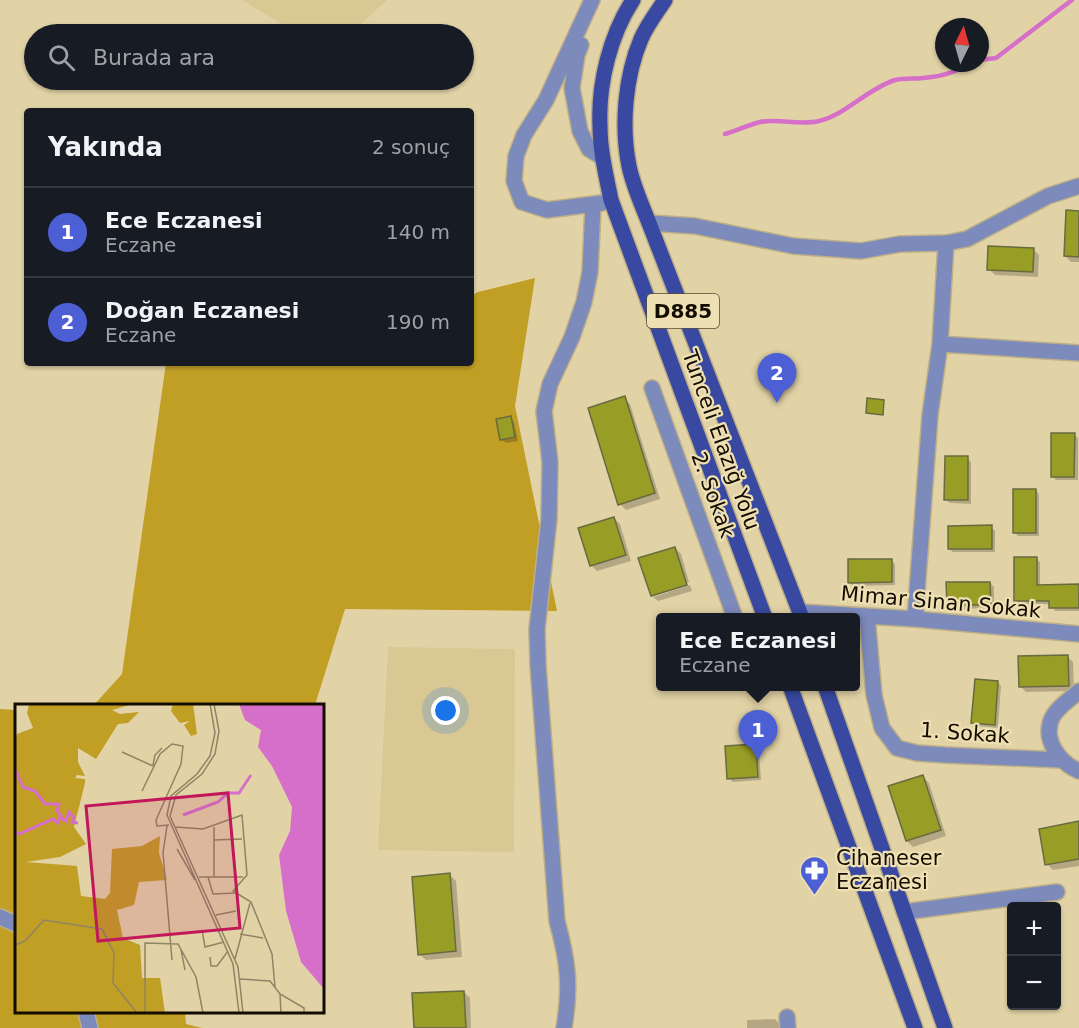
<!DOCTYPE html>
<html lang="tr">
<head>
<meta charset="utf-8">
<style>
  :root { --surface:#171b24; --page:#242831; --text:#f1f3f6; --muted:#9ea1a6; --line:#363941; --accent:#4c5fd4 }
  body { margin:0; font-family:"DejaVu Sans",sans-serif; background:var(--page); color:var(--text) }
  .controls { position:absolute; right:18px; bottom:18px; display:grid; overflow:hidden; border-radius:6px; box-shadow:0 2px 4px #0004 }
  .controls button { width:54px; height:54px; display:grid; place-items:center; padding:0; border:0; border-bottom:2px solid var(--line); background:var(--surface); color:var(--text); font:30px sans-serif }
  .compass { position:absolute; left:935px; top:18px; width:54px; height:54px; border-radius:50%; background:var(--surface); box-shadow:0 2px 4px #0004; rotate:5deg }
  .you { position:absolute; left:446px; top:711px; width:21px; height:21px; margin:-15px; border:4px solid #fff; border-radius:50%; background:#1a73e8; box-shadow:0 0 0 9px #1a73e833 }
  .badge { display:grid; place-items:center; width:39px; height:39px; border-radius:50%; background:var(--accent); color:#fff; font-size:20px; font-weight:700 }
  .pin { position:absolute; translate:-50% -50px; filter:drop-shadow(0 2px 3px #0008) }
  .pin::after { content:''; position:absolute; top:32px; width:21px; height:18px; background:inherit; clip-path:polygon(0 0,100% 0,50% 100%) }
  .popup { position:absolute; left:656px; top:613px; width:204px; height:78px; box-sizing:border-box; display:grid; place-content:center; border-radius:6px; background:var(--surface); filter:drop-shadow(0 2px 4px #0005); font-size:20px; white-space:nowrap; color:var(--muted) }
  .popup b { font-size:22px; color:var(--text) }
  .popup::after { content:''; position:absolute; left:50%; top:100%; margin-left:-12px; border:12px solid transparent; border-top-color:var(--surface) }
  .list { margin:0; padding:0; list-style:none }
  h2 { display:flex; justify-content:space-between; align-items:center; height:78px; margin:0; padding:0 24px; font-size:26px }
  h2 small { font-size:20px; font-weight:400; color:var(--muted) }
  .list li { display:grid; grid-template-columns:39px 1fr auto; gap:18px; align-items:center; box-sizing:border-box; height:90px; padding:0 24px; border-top:2px solid var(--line) }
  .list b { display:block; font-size:22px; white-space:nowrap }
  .list p { margin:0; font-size:20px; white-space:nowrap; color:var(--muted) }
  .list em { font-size:20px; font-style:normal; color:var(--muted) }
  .icon { flex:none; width:33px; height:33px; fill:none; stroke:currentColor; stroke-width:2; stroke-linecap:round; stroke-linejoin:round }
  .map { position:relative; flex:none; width:1079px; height:1028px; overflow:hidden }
  .search { position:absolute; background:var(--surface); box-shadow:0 2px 4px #0004; left:24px; top:24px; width:450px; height:66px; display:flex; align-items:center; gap:15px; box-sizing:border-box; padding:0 21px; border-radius:33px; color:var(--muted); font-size:22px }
  .panel { position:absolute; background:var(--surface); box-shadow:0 2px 4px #0004; left:24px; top:108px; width:450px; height:258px; border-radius:6px }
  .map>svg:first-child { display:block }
  .built { fill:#d9c893 }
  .forest { fill:#c19e24 }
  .shadow { fill:#0003 }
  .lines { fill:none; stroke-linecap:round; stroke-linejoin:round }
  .stream { stroke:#d66fca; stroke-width:4.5 }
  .building { fill:#989d25; stroke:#686b41; stroke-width:1.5 }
  .minor-casing { stroke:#bdaf88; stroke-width:18 }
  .major-casing { stroke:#bdaf88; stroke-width:18 }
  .minor { stroke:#7c8abc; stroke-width:15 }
  .major { stroke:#3948a1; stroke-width:15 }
  .labels { text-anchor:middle; stroke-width:4.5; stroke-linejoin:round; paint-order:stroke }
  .shield { fill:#efe0b3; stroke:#554c36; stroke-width:1.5 }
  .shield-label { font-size:20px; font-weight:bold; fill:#130d01 }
  .street-label { font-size:21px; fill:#130d01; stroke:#efe0b3 }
  .poi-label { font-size:21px; fill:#130d01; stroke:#efe0b3; text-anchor:start }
  .inset-river { fill:none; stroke:#d66fca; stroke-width:3 }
  .inset-road { fill:none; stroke:#8f8464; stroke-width:1.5 }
  .view { fill:#c2185b; fill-opacity:0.15; stroke:#c2185b; stroke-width:3 }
  .inset-edge { fill:none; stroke:#130d01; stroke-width:3 }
</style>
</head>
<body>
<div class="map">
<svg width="1079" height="1028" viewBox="0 0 1079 1028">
  <rect width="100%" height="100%" fill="#e2d3a6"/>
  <path class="built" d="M242 0H387L350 34H298Z
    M388 647 515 649 514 852 378 850Z"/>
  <path class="forest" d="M535 278 515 406 557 611 345 609 315 705 93 706 122 674 166 363H471V296L478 292Z
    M0 709 16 710V1012H185L186 1024 202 1028H0Z"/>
  <path class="shadow" d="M1079 212V262H1071L1065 256Z
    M1033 249 1039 255 1038 277 995 275 989 269Z
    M624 398 630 404 660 499 626 510 620 504Z
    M884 401V415L867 412Z
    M510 418 514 422 518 441 506 443 502 440Z
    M1074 435 1078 438V480H1056L1053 477Z
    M967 458 971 462V504L950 503 946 500Z
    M1036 490 1039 494V536H1018L1014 532Z
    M614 518 620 524 631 561 597 571 591 565Z
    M991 527 995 531V552H953L949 549Z
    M675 548 681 554 689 582 653 594V597L652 595Z
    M1036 559 1040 562V587L1079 586V611H1055L1051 604H1019L1015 600Z
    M891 560 895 564V585L853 586 849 582Z
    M990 583 994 587V608L952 609 948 605Z
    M690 585 692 591 658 601 653 597Z
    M1067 656 1073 662 1074 691 1026 692 1020 686Z
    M998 682 1001 686 998 728 977 726 973 722Z
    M755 745 759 749 761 780 733 782 729 778Z
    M923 777 929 783 946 836 913 847 907 841Z
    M1079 823V866L1053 870 1047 864Z
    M450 875 456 881 462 957 426 960 419 954Z
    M464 992 470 998 471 1028H415Z
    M775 1019 781 1025V1028H747V1020Z"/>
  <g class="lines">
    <path class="stream" d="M980 60 996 58 1072 0
      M725 134C736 131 748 125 760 122 779 118 799 126 819 121 847 114 867 89 895 80 904 78 914 79 923 78 939 77 957 72 970 63"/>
  </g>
  <path class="building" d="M1066 210 1079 211V257L1064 256Z
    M988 246 1034 248 1033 272 987 270Z
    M625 396 655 493 618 505 588 408Z
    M867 398 884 400 883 415 866 413Z
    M511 416 515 437 500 440 496 419Z
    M1051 433H1075L1074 477H1051Z
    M945 456H968V500H944Z
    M1013 489H1036V533H1013Z
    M614 517 626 555 590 566 578 528Z
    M992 525V549H948V526Z
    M675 547 687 585 651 596 638 558Z
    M1014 557H1037V585L1079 584V608H1049V601H1014Z
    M848 559H892V582L848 583Z
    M946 582H990L991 605H947Z
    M1068 655 1069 686 1019 687 1018 656Z
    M975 679 998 681 995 725 971 723Z
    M756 744 758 777 727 779 725 746Z
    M923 775 941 830 906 841 888 786Z
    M1079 821V859L1045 865 1039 829Z
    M450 873 456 951 418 955 412 877Z
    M464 991 466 1028H414L412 993Z"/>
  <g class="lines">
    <defs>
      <path id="minor" d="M592 0 546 100 524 135 516 156 514 181 522 202 547 210 602 203
        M581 45 577 55 572 88 580 131 589 149 602 157
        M649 223 695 226 793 246 861 251 900 244 946 243 967 239 1048 196 1079 186
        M940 344 1079 353
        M652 388 735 618
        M800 612 915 619 1079 634
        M867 616 874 695 882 728 897 748 917 753 945 755 1061 760
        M915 619 930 415 940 344 946 243
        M1079 691C1071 699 1057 707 1052 718 1042 740 1060 763 1079 771
        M904 912 1057 892
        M0 917 16 924
        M86 1012 90 1028
        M787 1017 788 1028
        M564 1028C571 987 568 961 557 921L538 665 537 629 549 519 550 462 544 411 550 384 572 337 584 302 590 272 593 205"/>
      <path id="major" d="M633 0C610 35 598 84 600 126 600 151 606 175 611 200L765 618
        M665 0C657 12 647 25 641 39 625 77 621 126 629 166 633 186 642 205 649 223L802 618
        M790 686 915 1028
        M825 686 945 1028"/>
    </defs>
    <use href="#minor" class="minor-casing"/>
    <use href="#major" class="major-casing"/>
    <use href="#minor" class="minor"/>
    <use href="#major" class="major"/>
  </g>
  <defs>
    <symbol id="pharmacy-pin" viewBox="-11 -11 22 30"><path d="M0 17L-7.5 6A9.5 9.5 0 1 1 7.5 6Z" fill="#4c5fd4" stroke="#efe0b3"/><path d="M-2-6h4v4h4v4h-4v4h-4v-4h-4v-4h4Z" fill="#fff"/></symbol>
  </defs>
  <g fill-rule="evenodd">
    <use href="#pharmacy-pin" x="798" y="854" width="33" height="45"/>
  </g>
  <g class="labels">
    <rect class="shield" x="647" y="294" width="72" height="34" rx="4.5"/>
    <g class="shield-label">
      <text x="683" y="318">D885</text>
    </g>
    <g class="street-label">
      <text transform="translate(721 440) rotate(70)" y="7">Tunceli Elazığ Yolu</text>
      <text transform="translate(713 495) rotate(70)" y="7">2. Sokak</text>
      <text transform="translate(941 602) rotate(5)" y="7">Mimar Sinan Sokak</text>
      <text transform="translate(965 733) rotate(4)" y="7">1. Sokak</text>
    </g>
    <g class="poi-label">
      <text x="836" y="865">Cihaneser<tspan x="836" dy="24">Eczanesi</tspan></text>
    </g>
  </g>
  <g transform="translate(15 704)">
    <rect width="309" height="309" fill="#e2d3a6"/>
    <path d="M14 0H118L97 6 105 10 124 8 113 19 103 20 81 55 63 44V58L70 72 62 71 60 74 70 75V79L59 123 71 140 45 153 11 158 62 162 66 192 90 195 95 189 97 145 127 142 145 132 144 149 152 176 124 178 119 201 102 206 108 234 125 241 127 274H145L150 309H0V36L2 30 18 24 12 9ZM158 0H178L182 30 176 32 169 21 175 17 165 19 156 7Z" fill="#c19e24"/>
    <path d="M224 0H309V285L286 258 271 207 264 151 275 127 277 103 257 62 243 43 246 26 230 16Z" fill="#d66fca"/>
    <path class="inset-river" d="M0 65 8 83 20 87 30 100H44L42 107 47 113M168 111 203 98 213 89H224L236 71M0 128 4 130 38 115 43 119 45 113 51 117 54 108 59 113 57 118 63 119"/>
    <path class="inset-road" d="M195 0 200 29 195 52 182 70 156 92 152 111 218 260 224 309M199 0 204 27 200 50 187 70 161 91 155 112 223 263 228 309M107 48 138 62M138 61 140 51 147 44M127 87 145 50 157 40 168 42 166 60 141 116 142 122 154 121M152 122 148 149 157 256M160 123 188 125 227 111 232 171 218 187 236 198 257 250 260 283M199 123V173M199 136 227 135M162 145 180 176M184 173H228M193 173 198 190 220 189M201 211 221 207M187 226 190 243 209 238M225 230 248 234M0 241 10 237 29 216 87 225 99 249 98 279 122 309M166 246 170 266M195 253 196 262H202L213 247M220 255 235 199M225 275 255 277 265 290 289 304V309M265 290 266 309M130 309V239L163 240 181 273 188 309"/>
    <path class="view" d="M213 89 225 224 83 237 71 102Z"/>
    <rect width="309" height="309" class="inset-edge"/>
  </g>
</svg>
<div class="controls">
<button>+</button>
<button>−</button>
</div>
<svg class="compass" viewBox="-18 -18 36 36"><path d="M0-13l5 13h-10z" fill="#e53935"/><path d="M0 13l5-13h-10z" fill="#9ea1a6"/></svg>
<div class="you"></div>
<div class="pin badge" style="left:758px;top:760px">1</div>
<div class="popup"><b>Ece Eczanesi</b>Eczane</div>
<div class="pin badge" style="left:777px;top:403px">2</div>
<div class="search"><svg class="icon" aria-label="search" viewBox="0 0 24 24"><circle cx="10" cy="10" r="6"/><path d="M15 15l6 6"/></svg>Burada ara</div>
<section class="panel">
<h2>Yakında<small>2 sonuç</small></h2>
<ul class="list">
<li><span class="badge">1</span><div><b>Ece Eczanesi</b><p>Eczane</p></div><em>140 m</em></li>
<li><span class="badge">2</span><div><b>Doğan Eczanesi</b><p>Eczane</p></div><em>190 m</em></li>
</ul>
</section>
</div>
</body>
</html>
